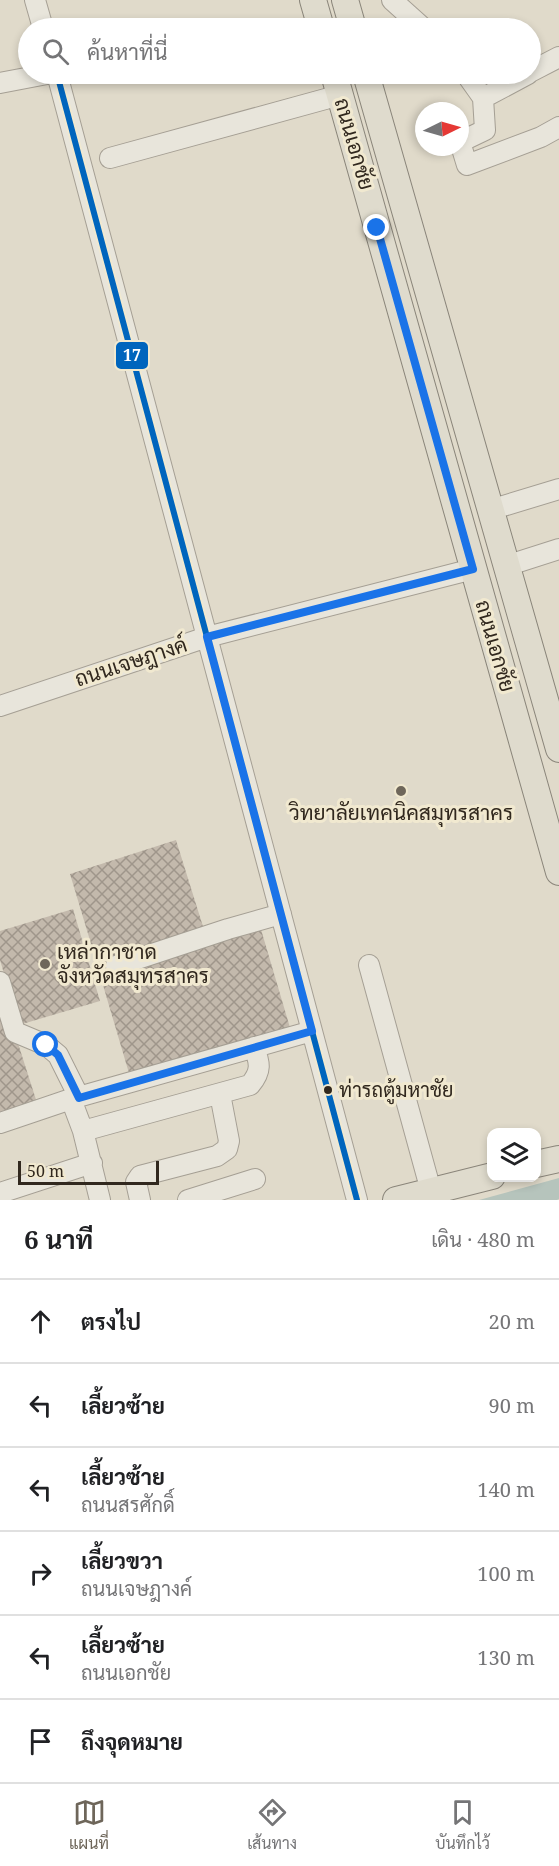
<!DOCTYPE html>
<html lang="th">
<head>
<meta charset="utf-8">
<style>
  :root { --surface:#fff; --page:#f6f6f6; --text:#202124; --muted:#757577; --line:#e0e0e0; --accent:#6e665a }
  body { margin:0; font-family:"Noto Serif",Sarabun,serif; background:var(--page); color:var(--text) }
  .controls { position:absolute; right:18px; bottom:18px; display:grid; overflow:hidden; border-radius:12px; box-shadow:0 3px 9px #0003 }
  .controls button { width:54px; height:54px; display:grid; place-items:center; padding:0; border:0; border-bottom:2px solid var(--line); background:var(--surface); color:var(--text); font:30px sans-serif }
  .compass { position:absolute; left:415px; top:102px; width:54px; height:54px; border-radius:50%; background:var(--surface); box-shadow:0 3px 9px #0003; rotate:85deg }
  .scale { position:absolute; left:18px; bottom:15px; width:141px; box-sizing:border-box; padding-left:6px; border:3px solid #31281e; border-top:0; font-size:16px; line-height:21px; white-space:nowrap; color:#31281e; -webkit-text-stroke:4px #f1e9d0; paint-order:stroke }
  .stop { position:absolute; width:18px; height:18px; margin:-14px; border:4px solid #1a73e8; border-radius:50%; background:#fff }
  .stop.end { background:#1a73e8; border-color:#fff; box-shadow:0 2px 6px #0008 }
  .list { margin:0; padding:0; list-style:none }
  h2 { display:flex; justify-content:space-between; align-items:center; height:78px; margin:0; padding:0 24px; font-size:26px }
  h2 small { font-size:20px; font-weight:400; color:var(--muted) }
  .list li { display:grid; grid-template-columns:39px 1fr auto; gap:18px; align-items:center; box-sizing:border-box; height:84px; padding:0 24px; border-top:2px solid var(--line) }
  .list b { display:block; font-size:22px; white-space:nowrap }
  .list p { margin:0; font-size:20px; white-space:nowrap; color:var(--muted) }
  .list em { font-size:20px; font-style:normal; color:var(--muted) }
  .icon { flex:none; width:33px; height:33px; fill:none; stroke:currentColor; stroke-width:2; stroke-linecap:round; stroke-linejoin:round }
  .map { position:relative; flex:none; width:559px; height:1200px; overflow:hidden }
  .search { position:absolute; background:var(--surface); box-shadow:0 3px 9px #0003; left:18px; right:18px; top:18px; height:66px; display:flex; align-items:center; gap:15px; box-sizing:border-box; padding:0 21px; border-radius:33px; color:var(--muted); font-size:22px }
  .sheet { height:582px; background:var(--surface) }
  nav { display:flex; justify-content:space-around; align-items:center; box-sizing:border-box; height:84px; border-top:2px solid var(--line); background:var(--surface); font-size:16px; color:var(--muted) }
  nav a { display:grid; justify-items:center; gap:3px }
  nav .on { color:var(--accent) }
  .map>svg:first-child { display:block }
  .water { fill:#b6c4bc }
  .building { fill:url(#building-cross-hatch) }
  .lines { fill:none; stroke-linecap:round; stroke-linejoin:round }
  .minor-casing { stroke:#a59f94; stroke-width:22 }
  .major-casing { stroke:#8a857a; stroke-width:28 }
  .minor { stroke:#e8e5db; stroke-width:20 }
  .major { stroke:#dfdbcd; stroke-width:26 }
  .bus-1-casing { stroke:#f1e9d0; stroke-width:10 }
  .bus-1 { stroke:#0065bd; stroke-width:6 }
  .route { stroke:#1a73e8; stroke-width:8 }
  .poi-dot { fill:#6e665a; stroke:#f1e9d0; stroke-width:2 }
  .bus-dot { fill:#31281e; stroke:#f1e9d0; stroke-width:2 }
  .labels { text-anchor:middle; stroke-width:6; stroke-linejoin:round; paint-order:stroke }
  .bus-label { font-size:20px; fill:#31281e; stroke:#f1e9d0; text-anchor:start }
  .street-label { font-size:21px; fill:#31281e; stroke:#f1e9d0 }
  .poi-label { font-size:21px; fill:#31281e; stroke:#f1e9d0 }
  .line-badge { stroke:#f1e9d0; stroke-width:2 }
  .badge-label { font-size:16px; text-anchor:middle; font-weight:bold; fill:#fff }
</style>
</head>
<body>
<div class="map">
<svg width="559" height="1200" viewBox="0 0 559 1200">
  <defs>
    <pattern id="building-cross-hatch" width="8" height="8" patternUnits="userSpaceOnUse" patternTransform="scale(1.5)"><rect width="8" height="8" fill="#c3b9ac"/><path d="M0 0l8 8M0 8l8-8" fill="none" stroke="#9f968b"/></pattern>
  </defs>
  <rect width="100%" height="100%" fill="#e0daca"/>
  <path class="water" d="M559 1178V1199L557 1200H479Z"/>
  <path class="building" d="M176 840 205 933 98 967 70 874Z
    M73 909 100 1001 19 1025 0 960V931Z
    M260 926 291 1031 131 1080 100 975Z
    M0 987 39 1109 0 1120Z"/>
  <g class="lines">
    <defs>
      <path id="minor" d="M35 0 43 28
        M392 0 423 28
        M530 72 559 57
        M57 74 357 1200
        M0 83 47 74
        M483 98 528 74
        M460 142 467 165 541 137 559 127
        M460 142 485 130 483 98 466 74
        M110 158 340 95
        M490 510 559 489
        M506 566 559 549
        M0 706 207 637 473 569
        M369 965 431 1191
        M116 966 228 929 281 914
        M0 982 15 1032 46 1045 58 1055 79 1097
        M71 1099 83 1131 100 1200
        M0 1123 71 1099 312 1031
        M83 1131 250 1085C262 1071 260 1063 254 1047
        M0 1193 92 1163
        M140 1200 136 1182 140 1176 217 1156 227 1149 229 1141 220 1094
        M188 1200 255 1179"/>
      <path id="major" d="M313 0 321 28
        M345 0 353 28
        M334 74 559 872
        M366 74 559 749
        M536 1164 559 1159
        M396 1200 492 1176"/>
    </defs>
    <use href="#minor" class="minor-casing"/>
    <use href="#major" class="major-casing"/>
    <use href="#minor" class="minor"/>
    <use href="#major" class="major"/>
    <defs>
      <path id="bus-1" d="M57 74 357 1200"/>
    </defs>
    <use href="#bus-1" class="bus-1-casing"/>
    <use href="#bus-1" class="bus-1"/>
  </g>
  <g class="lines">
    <path class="route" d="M46 1045 58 1055 79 1098 312 1031 207 637 473 569 377 228"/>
  </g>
  <g class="poi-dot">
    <circle cx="401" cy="791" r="6"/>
    <circle cx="45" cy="964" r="6"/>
  </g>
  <circle class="bus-dot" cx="328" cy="1090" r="5"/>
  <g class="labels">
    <g class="bus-label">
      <text x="339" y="1097">ท่ารถตู้มหาชัย</text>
    </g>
    <g class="street-label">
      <text transform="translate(354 144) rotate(74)" y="7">ถนนเอกชัย</text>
      <text transform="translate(495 646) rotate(74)" y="7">ถนนเอกชัย</text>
      <text transform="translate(131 662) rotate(-18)" y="7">ถนนเจษฎางค์</text>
    </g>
    <g class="poi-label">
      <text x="401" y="820">วิทยาลัยเทคนิคสมุทรสาคร</text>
      <text x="57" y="959" text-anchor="start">เหล่ากาชาด<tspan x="57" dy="24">จังหวัดสมุทรสาคร</tspan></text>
    </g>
  </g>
  <rect class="line-badge" x="115" y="341" width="34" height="29" rx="6" fill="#0065bd"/>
  <g class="badge-label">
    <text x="132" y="361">17</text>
  </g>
</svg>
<div class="controls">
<button><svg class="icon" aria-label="layers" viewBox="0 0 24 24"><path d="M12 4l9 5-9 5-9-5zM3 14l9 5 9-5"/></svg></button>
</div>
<svg class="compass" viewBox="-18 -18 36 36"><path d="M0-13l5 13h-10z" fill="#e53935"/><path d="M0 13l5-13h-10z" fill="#757577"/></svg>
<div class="scale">50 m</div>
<div class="stop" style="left:46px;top:1045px"></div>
<div class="stop end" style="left:377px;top:228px"></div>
<div class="search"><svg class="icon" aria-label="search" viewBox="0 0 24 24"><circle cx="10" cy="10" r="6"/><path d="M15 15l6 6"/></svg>ค้นหาที่นี่</div>
</div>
<section class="sheet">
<h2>6 นาที<small>เดิน · 480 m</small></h2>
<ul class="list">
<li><svg class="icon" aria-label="ahead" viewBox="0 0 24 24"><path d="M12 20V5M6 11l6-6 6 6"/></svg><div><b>ตรงไป</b></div><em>20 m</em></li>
<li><svg class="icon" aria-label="left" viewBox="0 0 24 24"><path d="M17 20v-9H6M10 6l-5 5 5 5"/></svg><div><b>เลี้ยวซ้าย</b></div><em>90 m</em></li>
<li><svg class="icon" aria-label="left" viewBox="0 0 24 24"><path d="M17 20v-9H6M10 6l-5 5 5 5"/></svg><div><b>เลี้ยวซ้าย</b><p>ถนนสรศักดิ์</p></div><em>140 m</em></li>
<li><svg class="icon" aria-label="right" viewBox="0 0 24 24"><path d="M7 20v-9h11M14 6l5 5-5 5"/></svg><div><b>เลี้ยวขวา</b><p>ถนนเจษฎางค์</p></div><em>100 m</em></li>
<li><svg class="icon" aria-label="left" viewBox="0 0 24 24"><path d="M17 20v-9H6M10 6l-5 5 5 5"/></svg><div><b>เลี้ยวซ้าย</b><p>ถนนเอกชัย</p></div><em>130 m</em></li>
<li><svg class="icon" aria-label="arrive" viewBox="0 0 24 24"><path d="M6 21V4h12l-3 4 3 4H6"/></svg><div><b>ถึงจุดหมาย</b></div></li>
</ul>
</section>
<nav>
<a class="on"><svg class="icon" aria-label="map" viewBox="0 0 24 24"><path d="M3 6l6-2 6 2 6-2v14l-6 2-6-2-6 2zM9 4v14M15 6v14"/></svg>แผนที่</a>
<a><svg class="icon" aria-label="directions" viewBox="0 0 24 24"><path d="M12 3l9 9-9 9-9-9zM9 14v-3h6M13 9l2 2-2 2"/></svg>เส้นทาง</a>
<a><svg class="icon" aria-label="saved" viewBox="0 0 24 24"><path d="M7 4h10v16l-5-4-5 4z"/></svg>บันทึกไว้</a>
</nav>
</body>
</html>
